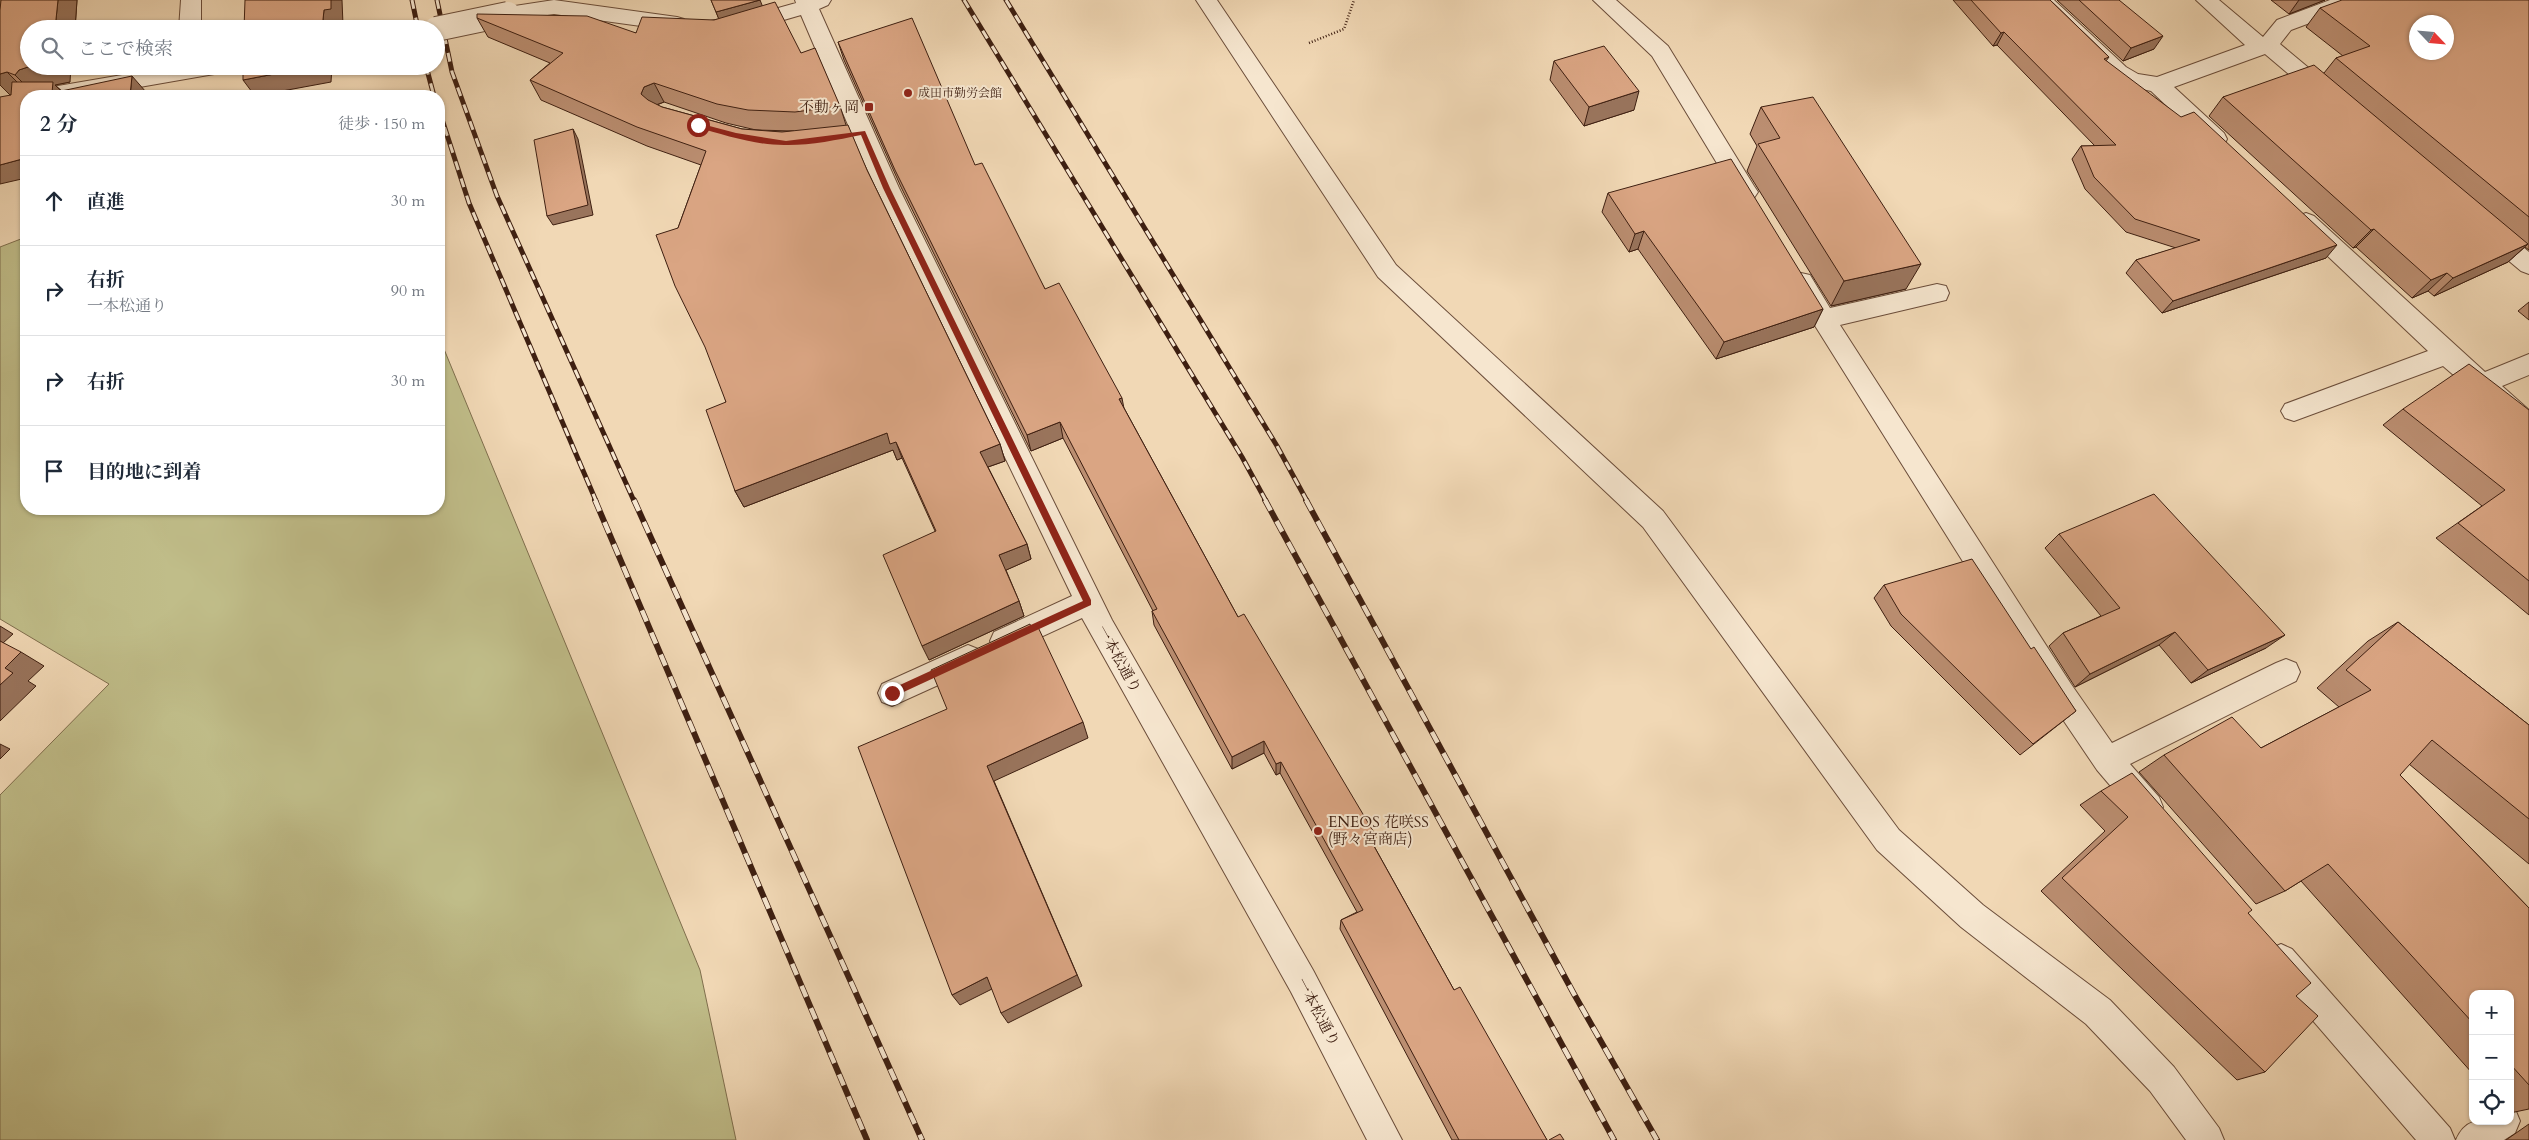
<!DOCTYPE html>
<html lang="ja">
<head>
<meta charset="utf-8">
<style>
  :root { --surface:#fff; --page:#f6f6f7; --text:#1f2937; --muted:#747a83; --line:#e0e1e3 }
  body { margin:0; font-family:Cardo,"Noto Serif JP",serif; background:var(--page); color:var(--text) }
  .controls { position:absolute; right:15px; bottom:15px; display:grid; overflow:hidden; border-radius:10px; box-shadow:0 1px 4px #0004 }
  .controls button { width:45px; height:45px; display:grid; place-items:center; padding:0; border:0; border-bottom:1px solid var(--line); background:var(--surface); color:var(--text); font:25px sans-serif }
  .compass { position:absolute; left:2409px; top:15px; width:45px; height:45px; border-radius:50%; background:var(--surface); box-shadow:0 1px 4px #0004; rotate:116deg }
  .stop { position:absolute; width:15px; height:15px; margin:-11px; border:4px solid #8f2418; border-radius:50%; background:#fff }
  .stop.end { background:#8f2418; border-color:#fff; box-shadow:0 1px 5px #0008 }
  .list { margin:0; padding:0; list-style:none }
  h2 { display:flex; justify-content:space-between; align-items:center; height:65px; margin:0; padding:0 20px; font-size:21px }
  h2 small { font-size:16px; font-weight:400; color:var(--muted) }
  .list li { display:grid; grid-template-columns:32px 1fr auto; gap:15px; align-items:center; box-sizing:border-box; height:90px; padding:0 20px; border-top:1px solid var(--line) }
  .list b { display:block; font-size:19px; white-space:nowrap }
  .list p { margin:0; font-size:16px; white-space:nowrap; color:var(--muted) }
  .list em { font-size:16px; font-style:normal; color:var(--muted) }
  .icon { flex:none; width:28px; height:28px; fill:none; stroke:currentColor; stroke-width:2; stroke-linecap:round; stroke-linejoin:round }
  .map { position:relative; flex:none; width:2529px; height:1140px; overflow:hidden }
  .search { position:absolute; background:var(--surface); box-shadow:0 1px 4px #0004; left:20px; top:20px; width:425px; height:55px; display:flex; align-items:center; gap:12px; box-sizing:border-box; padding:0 18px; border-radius:28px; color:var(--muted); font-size:19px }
  .panel { position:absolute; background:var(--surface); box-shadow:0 1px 4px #0004; left:20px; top:90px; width:425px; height:425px; border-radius:20px }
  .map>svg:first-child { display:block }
  .green { fill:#c0bd89; stroke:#7f6e4d }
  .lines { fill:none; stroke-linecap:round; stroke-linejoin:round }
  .minor-casing { stroke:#6b4d3a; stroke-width:2 }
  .path { stroke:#3e1f11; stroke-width:2.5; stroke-dasharray:1 2; stroke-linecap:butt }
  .minor { fill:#f6e6cf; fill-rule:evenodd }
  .rail-far1-casing { stroke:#3e1f11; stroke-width:5 }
  .rail-casing { stroke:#3e1f11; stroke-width:6 }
  .rail-far1 { stroke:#f6e6cf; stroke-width:3; stroke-dasharray:9; stroke-linecap:butt }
  .rail { stroke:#f6e6cf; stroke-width:4.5; stroke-dasharray:12; stroke-linecap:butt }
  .minor-bridge-casing { stroke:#6b4d3a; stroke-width:26; stroke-linecap:butt }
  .minor-bridge { stroke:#f6e6cf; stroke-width:24 }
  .wall { fill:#bb8e71; stroke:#3e1f11; fill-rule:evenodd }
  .shaded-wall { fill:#99745c; stroke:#3e1f11 }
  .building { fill:#daa583; stroke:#3e1f11; fill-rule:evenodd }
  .route { fill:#8f2418 }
  .poi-dot { fill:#8f2418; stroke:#f6e6cf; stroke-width:2 }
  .labels { text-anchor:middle; stroke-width:4; stroke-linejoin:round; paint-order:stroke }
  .far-poi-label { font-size:12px; fill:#3e1f11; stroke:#f6e6cf; text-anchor:start }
  .poi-label { font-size:15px; fill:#3e1f11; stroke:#f6e6cf; text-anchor:end }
  .street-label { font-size:15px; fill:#3e1f11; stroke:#f6e6cf }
</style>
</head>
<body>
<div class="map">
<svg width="2529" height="1140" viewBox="0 0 2529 1140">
  <rect width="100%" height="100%" fill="#f1d8b5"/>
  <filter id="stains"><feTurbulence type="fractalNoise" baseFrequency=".004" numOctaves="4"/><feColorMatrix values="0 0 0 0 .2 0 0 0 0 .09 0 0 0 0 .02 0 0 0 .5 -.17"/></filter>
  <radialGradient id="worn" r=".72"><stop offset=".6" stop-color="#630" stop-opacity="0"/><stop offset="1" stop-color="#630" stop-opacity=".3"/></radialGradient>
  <path class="green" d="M26 237V509H439V337L700 970 736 1140H0V795L109 684 0 619V247Z"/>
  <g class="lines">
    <defs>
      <path id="minor" d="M181 0H201V29H179Z
        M554 0 677 17 684 19 688 24 684 29 677 31 554 14 508 21 501 19 497 14 501 9 508 7Z
        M795 0H831L828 5 819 9 899 188 1112 620 1313 970 1402 1140H1367L1291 992 1082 618 1004 654 994 650 990 641 994 632 1072 596 875 188 801 15 746 31 739 29 735 24 739 19 796 3Z
        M1196 0H1217L1396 265 1663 511 1899 830 1983 905 2110 1000 2174 1067 2219 1128 2224 1140H2186L2150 1091 2086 1024 1961 927 1877 850 1643 527 1378 277Z
        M1593 0H1616L1668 46 1754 186 1758 192 1754 198 1746 200 1738 198 1652 56Z
        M2031 0H2054L2126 67 2138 74 2157 77 2245 45 2196 0H2219L2263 37 2277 20 2330 0H2361L2358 5 2291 30 2280 44 2334 89 2337 94 2334 99 2326 102 2318 99 2265 54 2174 87 2224 133 2227 139 2224 145 2216 147 2208 145 2151 91 2124 85 2110 77Z
        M175 66H231L228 71 220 73 88 96H35L38 91 46 88Z
        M2306 213 2314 216 2485 372 2529 354V375L2502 386 2529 410V436L2520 432 2443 366 2294 421 2285 418 2281 411 2285 404 2428 351 2298 228 2294 222 2298 216Z
        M2487 221 2495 224 2529 252V274L2521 271 2479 236 2475 230 2479 224Z
        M1801 273 1810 275 1830 308 1937 284 1946 286 1949 293 1946 300 1840 325 2071 684 2112 743 2276 663 2286 659 2296 663 2300 672 2296 681 2130 764 2159 797 2163 807 2159 817 2148 821 2137 817 2097 770 2051 702 1792 289 1789 282 1792 275Z
        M968 645 978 649 982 658 978 667 892 706 882 702 878 693 882 684Z
        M2281 944 2292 949 2450 1128 2455 1140H2416L2270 971 2265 960 2270 949Z
        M2510 1107 2515 1109 2520 1121 2515 1133 2504 1140H2456C2467 1114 2486 1121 2510 1121Z"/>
    </defs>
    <use href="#minor" class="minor-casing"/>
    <path class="path" d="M1309 43 1344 29 1354 0"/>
    <use href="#minor" class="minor"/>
    <defs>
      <path id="rail-far1" d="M412 0 418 29
        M437 0 452 72 497 196 634 501
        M964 0 1242 457 1266 501
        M1006 0 1277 446 1307 501
        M426 66 434 96
        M439 110 469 203 596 501"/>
      <path id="rail" d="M595 500 867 1140
        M634 500 922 1140
        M1265 500 1614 1140
        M1306 500 1574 994 1657 1140"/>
    </defs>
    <use href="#rail-far1" class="rail-far1-casing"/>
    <use href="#rail" class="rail-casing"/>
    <use href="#rail-far1" class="rail-far1"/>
    <use href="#rail" class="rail"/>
    <defs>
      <path id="minor-bridge" d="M436 29 508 14"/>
    </defs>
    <use href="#minor-bridge" class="minor-bridge-casing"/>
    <use href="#minor-bridge" class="minor-bridge"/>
  </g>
  <path class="wall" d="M1 0H77L75 29H29L70 82 55 85 62 91 146 92V96H26L10 95 0 85Z
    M711 0 762 6 801 53 840 106 846 125 867 170 1000 444 1005 461 988 467 1027 544 1031 559 1006 570 1019 601 1024 616 929 660 935 531 902 458 897 460 893 450 744 507 735 491 726 402 678 228 701 165 647 146 541 100 530 80 550 63 488 37 477 18 636 33 719 19ZM664 102 726 123 756 130 794 131 782 132 742 129 662 107 657 105Z
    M1953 0H2050L2109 57 2106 61 2326 258 2162 313 2126 273 2136 260 2176 248 2126 232 2085 189 2072 159 2081 146H2095L1997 45 1993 46Z
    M2057 0H2119L2154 49 2123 61Z
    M2271 0H2325L2289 14Z
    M2529 0V250L2525 247 2508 262 2434 296 2428 291 2412 298 2356 247 2353 248 2209 116 2223 97 2324 73 2336 58 2343 56 2306 27 2320 8Z
    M838 42 975 165 1045 289 1124 408 1238 617 1376 836 1374 846 1454 990 1547 1140H1452L1340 929 1341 920 1357 912 1280 773 1276 775 1264 753 1232 769 1154 625 1152 611H1153L1063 438 1031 451 901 187 844 60Z
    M1554 61 1634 110 1584 126 1550 80Z
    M1761 107 1906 289 1831 306 1747 171 1757 146 1750 134Z
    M1608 193 1823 309 1814 327 1716 359 1638 249 1629 252 1602 212Z
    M2529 302V320L2518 311Z
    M2403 409 2529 410V615L2436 538 2482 506 2383 425Z
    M2059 534 2266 648 2191 683 2159 645 2075 687 2049 646 2063 633 2101 616 2045 548Z
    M1884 585 2031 649 2076 711 2020 755 1891 626 1874 598Z
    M2398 622 2529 725V864L2409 764 2400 775 2529 908V1109L2510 1113V994H2473V1074L2301 881 2285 891 2256 904 2139 772 2164 755 2261 748 2339 707 2317 688 2368 641Z
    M2101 791 2248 913 2296 996 2265 1072 2237 1080 2041 891 2105 831 2080 805Z
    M2529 1124V1140H2506Z"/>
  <path class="shaded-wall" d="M58 0H77L75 29H55Z
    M331 0H342L343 25 335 27V29H322L324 10Z
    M760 0 764 10 720 22 716 12Z
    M2299 0H2325L2289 14Z
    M2004 32 1997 45 1993 46 2001 33Z
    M2163 36 2154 49 2123 61 2131 48Z
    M31 66H71L70 82 55 85 66 96 34 94 15 75 19 70Z
    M316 66H332L331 82 255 96 243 80Z
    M7 72 26 91 10 95 0 85V74Z
    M132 76 146 92V96H130Z
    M654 83 664 102 653 106 641 94 644 87Z
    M1639 91 1634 110 1584 126 1589 107Z
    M573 129 578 139 593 215 553 225 547 216Z
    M26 158V178L0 184V165Z
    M2374 229 2356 247 2353 248 2371 230Z
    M1644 231 1638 249 1629 252 1635 234Z
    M2528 244 2508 262 2434 296 2453 278Z
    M2337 245 2326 258 2162 313 2173 301Z
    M1921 264 1906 289 1831 306 1844 281Z
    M2447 273 2428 291 2412 298 2431 280Z
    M1823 309 1814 327 1716 359 1724 342Z
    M1122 398 1125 414 1119 399Z
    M1060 422 1063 438 1031 451 1027 435Z
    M887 433 896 442 902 458 897 460 893 450 744 507 735 491Z
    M1000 444 1005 461 985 468 980 452Z
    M1027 544 1031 559 1004 571 999 555Z
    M1019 601 1024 616 929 660 922 646Z
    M0 626 13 634 3 643 0 641Z
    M2175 632 2159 645 2075 687 2090 674Z
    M2285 635 2266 648 2191 683 2208 670Z
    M21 652 44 666 28 681 36 686 0 721V685L5 668Z
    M1083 722 1088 738 994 781 1082 986 1008 1023 1001 1013 987 766Z
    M1264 741V753L1232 769V757Z
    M0 744 10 749 0 759Z
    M1281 762 1280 773 1276 775V764Z
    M1376 836 1374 846 1370 839Z
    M987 977 994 988 960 1005 952 995Z"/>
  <path class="building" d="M1 0H58L55 29H29V66H31L19 70 15 75 7 72 0 74V10Z
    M245 0H331V9L324 10 322 29H244Z
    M711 0H760L716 12Z
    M1971 0H2050L2109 57 2104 59 2181 117 2194 112 2337 245 2173 301 2136 260 2200 240 2135 219 2094 177 2081 146 2116 145 2004 32 2001 33Z
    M2079 0H2119L2163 36 2131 48Z
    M2342 0H2529V217L2336 58 2370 46 2320 8ZM2416 22H2446V52H2416Z
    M775 2 801 53 815 48 840 106 795 112 748 110 717 104 654 83 644 87 641 94 648 100 662 107 742 129 782 132 848 125 867 170 1000 444 980 452 1027 544 999 555 1019 601 922 646 883 555 936 531 896 442 890 444 887 433 735 491 706 410 726 402 705 347 675 286 656 235 678 228 706 151 637 127 530 80 563 53 477 18V14L587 16 636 33 642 17 714 20Z
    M912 18 975 165 982 163 1045 289 1059 283 1122 398 1119 399 1238 617 1244 614 1376 836 1370 839 1454 990 1460 987 1547 1140H1459L1341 920 1363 910 1281 762 1276 764 1264 741 1232 757 1152 611 1157 609 1060 422 1027 435 895 170 838 42Z
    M1604 46 1639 91 1589 107 1554 61Z
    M2314 65 2528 244 2453 278 2447 273 2431 280 2374 229 2371 230 2223 97Z
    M243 66H316L243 80Z
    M132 76 130 96H26V158L0 165V97L11 95 12 82H53L52 93Z
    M1813 97 1921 264 1844 281 1758 144 1780 138 1761 107Z
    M573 129 588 205 547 216 534 140Z
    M1731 159 1823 309 1724 342 1644 231 1635 234 1608 193Z
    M2469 364 2529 410V581L2458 523 2505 490 2403 409Z
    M2154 494 2285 635 2208 670 2175 632 2090 674 2063 633 2120 608 2059 534Z
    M1972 559 2031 649 2034 647 2076 711 2033 744 1901 614 1884 585Z
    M2398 622 2529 725V819L2432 740 2400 775 2529 908V1085L2510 1064V994H2473V1023L2328 864 2285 891 2164 755 2232 717 2261 748 2371 690 2346 670Z
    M1030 624 1031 628 1037 625 1083 722 987 766 1077 975 1001 1013 987 977 952 995 858 747 947 709 931 670Z
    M0 641 21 652 5 668 13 673 0 685Z
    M2132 773 2252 910 2248 913 2311 983 2296 996 2318 1016 2265 1072 2062 878 2128 817 2101 791Z
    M1560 1134 1564 1140H1549Z"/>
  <path class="route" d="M698 123 736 133 786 141 865 131 890 188 1091 600V605L895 696H889V690L1083 601 883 188 861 135C837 140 812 145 788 145 757 146 725 135 696 127Z"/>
  <g class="poi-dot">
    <circle cx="908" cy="93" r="5"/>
    <rect x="864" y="102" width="10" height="10" rx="2.5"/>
    <circle cx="1318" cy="831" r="5"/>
  </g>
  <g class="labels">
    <g class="far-poi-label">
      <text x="918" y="97">成田市勤労会館</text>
    </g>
    <g class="poi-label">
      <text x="859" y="112">不動ヶ岡</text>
      <text x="1328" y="827" text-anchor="start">ENEOS 花咲SS<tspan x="1328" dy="17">(野々宮商店)</tspan></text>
    </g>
    <g class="street-label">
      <text transform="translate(1119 659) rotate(61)" y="5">一本松通り</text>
      <text transform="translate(1318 1012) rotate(62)" y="5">一本松通り</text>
    </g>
  </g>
  <rect width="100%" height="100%" filter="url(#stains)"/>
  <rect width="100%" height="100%" fill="url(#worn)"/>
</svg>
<div class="controls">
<button>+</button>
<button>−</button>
<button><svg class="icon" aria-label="locate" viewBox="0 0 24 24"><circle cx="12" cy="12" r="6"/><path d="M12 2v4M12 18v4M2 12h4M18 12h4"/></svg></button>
</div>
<svg class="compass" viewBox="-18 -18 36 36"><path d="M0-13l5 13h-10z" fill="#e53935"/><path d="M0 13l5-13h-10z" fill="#747a83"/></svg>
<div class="stop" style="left:698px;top:125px"></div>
<div class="stop end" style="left:892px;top:693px"></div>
<div class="search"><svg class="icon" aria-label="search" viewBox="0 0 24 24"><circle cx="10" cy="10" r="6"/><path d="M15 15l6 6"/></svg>ここで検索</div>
<section class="panel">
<h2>2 分<small>徒歩 · 150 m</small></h2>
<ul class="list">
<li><svg class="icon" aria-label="ahead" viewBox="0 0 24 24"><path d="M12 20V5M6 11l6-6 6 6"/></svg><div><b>直進</b></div><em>30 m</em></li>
<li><svg class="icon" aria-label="right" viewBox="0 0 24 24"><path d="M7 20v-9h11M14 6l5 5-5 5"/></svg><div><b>右折</b><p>一本松通り</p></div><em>90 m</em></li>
<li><svg class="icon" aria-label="right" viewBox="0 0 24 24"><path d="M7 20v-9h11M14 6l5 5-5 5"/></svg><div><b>右折</b></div><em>30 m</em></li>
<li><svg class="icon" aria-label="arrive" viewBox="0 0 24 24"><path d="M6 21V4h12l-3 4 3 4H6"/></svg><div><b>目的地に到着</b></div></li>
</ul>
</section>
</div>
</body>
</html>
